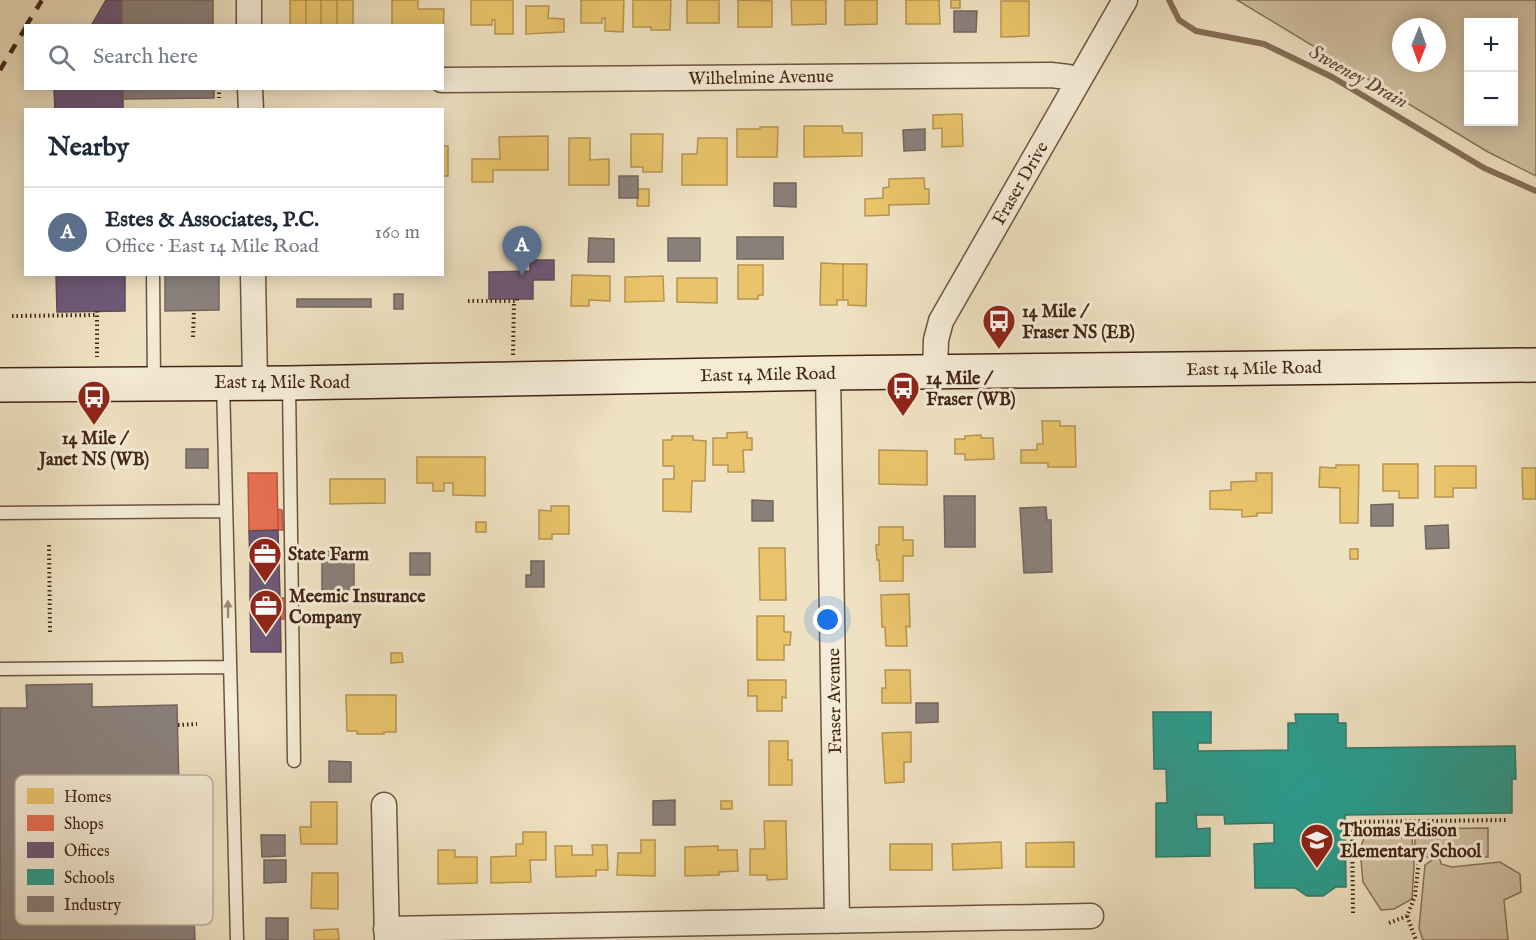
<!DOCTYPE html>
<html lang="en">
<head>
<meta charset="utf-8">
<style>
  :root { --surface:#fff; --page:#f6f6f7; --text:#1f2937; --muted:#747a83; --line:#e0e1e3; --accent:#0f766e }
  body { margin:0; font-family:"IM FELL English",serif; background:var(--page); color:var(--text) }
  .controls { position:absolute; right:18px; top:18px; display:grid; overflow:hidden; border-radius:0px; box-shadow:0 3px 15px #0003 }
  .controls button { width:54px; height:54px; display:grid; place-items:center; padding:0; border:0; border-bottom:2px solid var(--line); background:var(--surface); color:var(--text); font:30px sans-serif }
  .compass { position:absolute; left:1392px; top:18px; width:54px; height:54px; border-radius:50%; background:var(--surface); box-shadow:0 3px 15px #0003; rotate:181deg }
  .you { position:absolute; left:828px; top:620px; width:21px; height:21px; margin:-15px; border:4px solid #fff; border-radius:50%; background:#1a73e8; box-shadow:0 0 0 9px #1a73e833 }
  .badge { display:grid; place-items:center; width:39px; height:39px; border-radius:50%; background:var(--accent); color:#fff; font-size:20px; font-weight:700 }
  .pin { position:absolute; translate:-50% -50px; filter:drop-shadow(0 2px 3px #0008) }
  .pin::after { content:''; position:absolute; top:32px; width:21px; height:18px; background:inherit; clip-path:polygon(0 0,100% 0,50% 100%) }
  .list { margin:0; padding:0; list-style:none }
  h2 { display:flex; justify-content:space-between; align-items:center; height:78px; margin:0; padding:0 24px; font-size:26px }
  h2 small { font-size:20px; font-weight:400; color:var(--muted) }
  .list li { display:grid; grid-template-columns:39px 1fr auto; gap:18px; align-items:center; box-sizing:border-box; height:90px; padding:0 24px; border-top:2px solid var(--line) }
  .list b { display:block; font-size:22px; white-space:nowrap }
  .list p { margin:0; font-size:20px; white-space:nowrap; color:var(--muted) }
  .list em { font-size:20px; font-style:normal; color:var(--muted) }
  .icon { flex:none; width:33px; height:33px; fill:none; stroke:currentColor; stroke-width:2; stroke-linecap:round; stroke-linejoin:round }
  .map { position:relative; flex:none; width:1536px; height:940px; overflow:hidden }
  .search { position:absolute; background:var(--surface); box-shadow:0 3px 15px #0003; left:24px; top:24px; width:420px; height:66px; display:flex; align-items:center; gap:15px; box-sizing:border-box; padding:0 21px; border-radius:0px; color:var(--muted); font-size:22px }
  .panel { position:absolute; background:var(--surface); box-shadow:0 3px 15px #0003; left:24px; top:108px; width:420px; height:168px; border-radius:0px }
  .map>svg:first-child { display:block }
  .green { fill:#d2c2a5; stroke:#8a735d; stroke-width:1.5; fill-rule:evenodd }
  .homes { fill:#e9c46a; stroke:#b79450; stroke-width:1.5 }
  .shops { fill:#e76f51; stroke:#b6583f; stroke-width:1.5 }
  .offices { fill:#6d597a; stroke:#60495c; stroke-width:1.5 }
  .schools { fill:#2a9d8f; stroke:#31796a; stroke-width:1.5 }
  .industry { fill:#8a817c; stroke:#74655d; stroke-width:1.5 }
  .lines { fill:none; stroke-linecap:round; stroke-linejoin:round }
  .stream { stroke:#866f59; stroke-width:6 }
  .service-casing { stroke:#6d5440; stroke-width:15 }
  .minor-casing { stroke:#6d5440; stroke-width:27 }
  .secondary-casing { stroke:#422415; stroke-width:36 }
  .path { stroke:#422415; stroke-width:4; stroke-dasharray:1.5 3; stroke-linecap:butt }
  .service { stroke:#f5ecd7; stroke-width:12 }
  .minor { stroke:#f5ecd7; stroke-width:24 }
  .secondary { stroke:#f5ecd7; stroke-width:33 }
  .rail { stroke:#422415; stroke-width:4.5; stroke-dasharray:10 10; stroke-linecap:butt }
  .oneway { fill:#9c8876 }
  .labels { text-anchor:middle; stroke-width:6; stroke-linejoin:round; paint-order:stroke }
  .street-label { font-size:18px; fill:#422415; stroke:#f5ecd7 }
  .poi-label { font-size:18px; font-weight:bold; fill:#422415; stroke:#f5ecd7; text-anchor:start }
  .water-label { font-size:20px; font-style:italic; fill:#644a37; stroke:#f5ecd7 }
  .key { fill:#f5ecd7; stroke:#bfb09d; stroke-width:1.5 }
  .key-label { font-size:16px; fill:#422415 }
</style>
</head>
<body>
<div class="map">
<svg width="1536" height="940" viewBox="0 0 1536 940">
  <rect width="100%" height="100%" fill="#efe2c2"/>
  <filter id="stains"><feTurbulence type="fractalNoise" baseFrequency=".00333" numOctaves="4"/><feColorMatrix values="0 0 0 0 .2 0 0 0 0 .09 0 0 0 0 .02 0 0 0 .5 -.17"/></filter>
  <radialGradient id="worn" r=".72"><stop offset=".6" stop-color="#630" stop-opacity="0"/><stop offset="1" stop-color="#630" stop-opacity=".3"/></radialGradient>
  <path class="green" d="M1237 0H1536V176L1488 152ZM1468 22H1514V122H1468ZM1401 27H1437V63H1401Z
    M1488 828V857H1415V829Z
    M1412 837 1414 865 1412 899 1394 909 1381 910 1363 882 1360 849 1364 838Z
    M1434 859H1440L1441 864 1452 867 1500 862 1520 874 1521 892 1504 900 1508 940H1423L1419 928 1425 865Z"/>
  <path class="homes" d="M290 0H306V26H290Z
    M306 0H321V26H306Z
    M321 0H337V26H321Z
    M337 0H353V26H337Z
    M392 0H418V9H444L443 34 442 26H392Z
    M471 0H513V34H495V20H492V25H471Z
    M581 0H624L623 32 605 31V18H602V23H581Z
    M633 0H671L670 30H651V27H633Z
    M687 0H719V23H687Z
    M738 0 772 1V27H738Z
    M791 0H826V24L792 25Z
    M845 0H877V24L845 25Z
    M906 0H939L940 24H906Z
    M951 0H960V8H951Z
    M1001 1H1029V36L1001 37Z
    M526 6H549L548 18 564 19V32L526 34Z
    M962 114 963 146 942 147V128L933 129V115Z
    M804 126H842L843 133H862V156L804 157Z
    M760 127H778L777 157H737V129H760Z
    M631 134H663L662 172H643V167H631Z
    M548 136V170H493V182H472V159H500L499 137Z
    M569 138H590V160L609 159V185H569Z
    M698 138H727V185H682V154H697Z
    M442 146H448V176H442Z
    M924 178 925 189H929V204L889 205V215L865 216V199L883 198V188L889 187V179Z
    M638 189H649V206H637Z
    M821 263 843 264V300H837V305H820Z
    M843 264H867L866 306 848 305V300H843Z
    M738 265H763V295H758V299H738Z
    M572 275 610 276V301L589 300V306H571Z
    M663 276 664 301 625 302V277Z
    M677 278H717V303L677 302Z
    M1042 421H1060V426H1075L1076 467H1048V463H1021V450H1037V444H1043Z
    M747 432V438H752V450H743L744 472H728V465H713V438H727V433Z
    M981 435V438H993L994 459 965 460V454H955V439H965V436Z
    M672 436H693V440L706 441 705 481H692L691 512 663 511V479H674V466H663V440H672Z
    M879 450 927 451V485L879 484Z
    M417 457H485V496L453 495V483H444V491H433V483H417Z
    M1383 464H1418V498H1399V491H1383Z
    M1336 465H1359L1358 523H1340V488L1319 487 1320 467 1336 468Z
    M1435 466H1476V488H1453V497H1435Z
    M1522 468H1536V499H1523Z
    M1256 473H1272V513H1257V516L1242 517V510L1210 509V491L1231 490V482L1256 481Z
    M330 479H385V503L330 504Z
    M551 506H569V534H552V539H539V510L551 511Z
    M476 522H486V532H476Z
    M879 527H903V540H913V556H903V581H880L879 560H877L876 545H879Z
    M759 548H785L786 600H760Z
    M1350 549H1358V559H1350Z
    M909 594 910 627 906 626 907 646H886L885 627H882L881 595Z
    M757 616H784V632H791L790 645H784V660H757Z
    M391 653H402L403 662 391 663Z
    M885 670H910L911 703H882V688H886Z
    M748 680H786V698L782 697V711H757V696H748Z
    M346 695H396V732H384V734H357V731H347Z
    M911 732V762H904V782L885 783 882 733Z
    M769 741H788V760H792V785H769Z
    M721 801H732V809H721Z
    M311 802H337V844H301L300 827H311Z
    M764 821H786L787 879 767 880V875H750V849H765Z
    M523 832H546V860H530L531 882 491 883V857L516 856V844H523Z
    M641 840H655V876L617 875 618 853H641Z
    M1001 842 1002 868 953 870 952 844Z
    M1074 842V867H1026V843Z
    M890 844H932V870H890Z
    M592 845H607L608 870H596V876L556 877 555 846H572V855H593Z
    M718 846V850H737L738 871 719 872V875L685 876V847Z
    M438 850H455V857H477V883L438 884Z
    M312 873H338V909L311 908Z
    M338 929 339 940H314V930Z"/>
  <path class="shops" d="M248 473H277L278 530 249 531Z
    M278 509 282 510 283 530H278Z
    M280 598H284V619H280Z"/>
  <path class="offices" d="M106 0H122V26H91Z
    M54 88H123V110H55Z
    M530 260H554V280H533V299H489V272L530 271Z
    M56 274H125V311L57 312Z
    M278 530 279 564H250L249 531Z
    M250 564H279L280 598 250 599Z
    M280 598 281 652H251L250 599Z"/>
  <path class="schools" d="M1153 712H1211V743H1198V751L1288 750V723H1296L1295 714H1338V723H1346V748L1515 746 1516 779H1512V813L1345 815 1346 887H1336L1323 896H1307L1295 888H1255L1254 844 1274 843V823L1225 824 1224 815H1196L1197 829 1210 828V856L1156 857V803H1167L1166 769H1154Z
    M1376 827H1389V837H1376Z"/>
  <path class="industry" d="M122 0H213V26H122Z
    M954 11H977L976 32H954Z
    M123 88H214V98L123 99Z
    M925 129V150L904 151 903 130Z
    M619 176H638V198H619Z
    M774 183H796V207L774 206Z
    M737 237H783V259H737Z
    M589 238 614 239V262H588Z
    M668 238H700V261H668Z
    M165 274H219V310L165 311Z
    M394 294H403V309H394Z
    M297 299H371V307H297Z
    M186 449H208V468H186Z
    M944 496H975V547H945Z
    M752 500 773 501V521H752Z
    M1393 504V526H1371V505Z
    M1046 507 1047 520H1051L1052 572 1024 573 1020 508Z
    M1448 525 1449 548 1426 549 1425 526Z
    M322 551H354V590H322Z
    M410 553H430V575H410Z
    M531 561H544V587H526V575H531Z
    M92 684V707L177 705 182 917H194L195 940H0V708H27L26 685Z
    M916 703H938V722L916 723Z
    M329 761 351 762V782H329Z
    M675 800V825H653V801Z
    M261 835H285V856L262 857Z
    M264 860H286V882L264 883Z
    M266 918H288V940H266Z"/>
  <g class="lines">
    <path class="stream" d="M1169 0 1179 20 1196 31 1264 44 1332 77 1484 168 1536 191"/>
    <defs>
      <path id="service" d="M153 274 154 381
        M223 383 237 940
        M289 384 294 761
        M0 513 226 511
        M0 669 230 667"/>
      <path id="minor" d="M249 0V26
        M442 80 1051 75 1068 77 1078 82
        M250 88 251 110
        M253 274 255 383
        M935 371 936 340 941 321 1125 0
        M828 373 837 921
        M384 805 387 940
        M386 929 1091 916"/>
      <path id="secondary" d="M0 385 289 383 828 373 1536 365"/>
    </defs>
    <use href="#service" class="service-casing"/>
    <use href="#minor" class="minor-casing"/>
    <use href="#secondary" class="secondary-casing"/>
    <path class="path" d="M219 88V98
      M468 301H517V299
      M97 311V357
      M12 316 97 315
      M193 337 194 310
      M513 355 514 301
      M49 545 50 632
      M178 725 197 724
      M1353 913 1352 822 1507 820
      M1407 916 1416 940
      M1389 923 1407 916 1415 896 1419 859"/>
    <use href="#service" class="service"/>
    <use href="#minor" class="minor"/>
    <use href="#secondary" class="secondary"/>
    <path class="rail" d="M26 26 42 0
      M0 70 26 27"/>
  </g>
  <defs><path id="oneway-solid" d="M-6-.8H1V-3.2L6.5 0L1 3.2V.8H-6Z" transform="scale(1.5)"/></defs>
  <use class="oneway" href="#oneway-solid" transform="translate(228 609) rotate(-91)"/>
  <defs>
    <symbol id="bus-pin" viewBox="-11 -11 22 30"><path d="M0 17L-7.5 6A9.5 9.5 0 1 1 7.5 6Z" fill="#8f2418" stroke="#f5ecd7"/><path d="M-5-6H5V4H4V6H2V4H-2V6H-4V4H-5ZM-3.5-4V0h7V-4ZM-3.5 1.2v1.5H-2V1.2ZM2 1.2v1.5H3.5V1.2Z" fill="#fff"/></symbol>
    <symbol id="office-pin" viewBox="-11 -11 22 30"><path d="M0 17L-7.5 6A9.5 9.5 0 1 1 7.5 6Z" fill="#8f2418" stroke="#f5ecd7"/><path d="M-6-3h4V-5.5h4V-3h4V5H-6ZM-1-4.5V-3h2v-1.5ZM-6 0V1H6V0Z" fill="#fff"/></symbol>
    <symbol id="school-pin" viewBox="-11 -11 22 30"><path d="M0 17L-7.5 6A9.5 9.5 0 1 1 7.5 6Z" fill="#8f2418" stroke="#f5ecd7"/><path d="M0-5L7-2L0 1L-7-2ZM-4 1L0 2.5L4 1V4Q0 6-4 4Z" fill="#fff"/></symbol>
  </defs>
  <g fill-rule="evenodd">
    <use href="#bus-pin" x="980" y="302" width="38" height="52"/>
    <use href="#bus-pin" x="884" y="369" width="38" height="52"/>
    <use href="#bus-pin" x="75" y="378" width="38" height="52"/>
    <use href="#office-pin" x="246" y="535" width="38" height="52"/>
    <use href="#office-pin" x="247" y="587" width="38" height="52"/>
    <use href="#school-pin" x="1298" y="821" width="38" height="52"/>
  </g>
  <g class="labels">
    <g class="street-label">
      <text transform="translate(761 77) rotate(-1)" y="6">Wilhelmine Avenue</text>
      <text transform="translate(1020 183) rotate(-60)" y="6">Fraser Drive</text>
      <text transform="translate(1254 368) rotate(-1)" y="6">East 14 Mile Road</text>
      <text transform="translate(768 374) rotate(-1)" y="6">East 14 Mile Road</text>
      <text x="282" y="388">East 14 Mile Road</text>
      <text transform="translate(834 701) rotate(-91)" y="6">Fraser Avenue</text>
    </g>
    <g class="poi-label">
      <text x="1022" y="317">14 Mile /<tspan x="1022" dy="21">Fraser NS (EB)</tspan></text>
      <text x="926" y="384">14 Mile /<tspan x="926" dy="21">Fraser (WB)</tspan></text>
      <text x="94" y="444" text-anchor="middle">14 Mile /<tspan x="94" dy="21">Janet NS (WB)</tspan></text>
      <text x="288" y="560">State Farm</text>
      <text x="289" y="602">Meemic Insurance<tspan x="289" dy="21">Company</tspan></text>
      <text x="1340" y="836">Thomas Edison<tspan x="1340" dy="21">Elementary School</tspan></text>
    </g>
    <g class="water-label">
      <text transform="translate(1359 76) rotate(29)" y="7">Sweeney Drain</text>
    </g>
  </g>
  <rect x="15" y="775" width="198" height="150" rx="9" class="key"/>
  <rect x="27" y="788" width="27" height="16" fill="#e9c46a"/>
  <rect x="27" y="815" width="27" height="16" fill="#e76f51"/>
  <rect x="27" y="842" width="27" height="16" fill="#6d597a"/>
  <rect x="27" y="869" width="27" height="16" fill="#2a9d8f"/>
  <rect x="27" y="896" width="27" height="16" fill="#8a817c"/>
  <g class="key-label">
    <text x="64" y="802">Homes</text>
    <text x="64" y="829">Shops</text>
    <text x="64" y="856">Offices</text>
    <text x="64" y="883">Schools</text>
    <text x="64" y="910">Industry</text>
  </g>
  <rect width="100%" height="100%" filter="url(#stains)"/>
  <rect width="100%" height="100%" fill="url(#worn)"/>
</svg>
<div class="controls">
<button>+</button>
<button>−</button>
</div>
<svg class="compass" viewBox="-18 -18 36 36"><path d="M0-13l5 13h-10z" fill="#e53935"/><path d="M0 13l5-13h-10z" fill="#747a83"/></svg>
<div class="you"></div>
<div class="pin badge" style="left:522px;top:276px;background:#5c6f8a">A</div>
<div class="search"><svg class="icon" aria-label="search" viewBox="0 0 24 24"><circle cx="10" cy="10" r="6"/><path d="M15 15l6 6"/></svg>Search here</div>
<section class="panel">
<h2>Nearby<small></small></h2>
<ul class="list">
<li><span class="badge" style="background:#5c6f8a">A</span><div><b>Estes &amp; Associates, P.C.</b><p>Office · East 14 Mile Road</p></div><em>160 m</em></li>
</ul>
</section>
</div>
</body>
</html>
